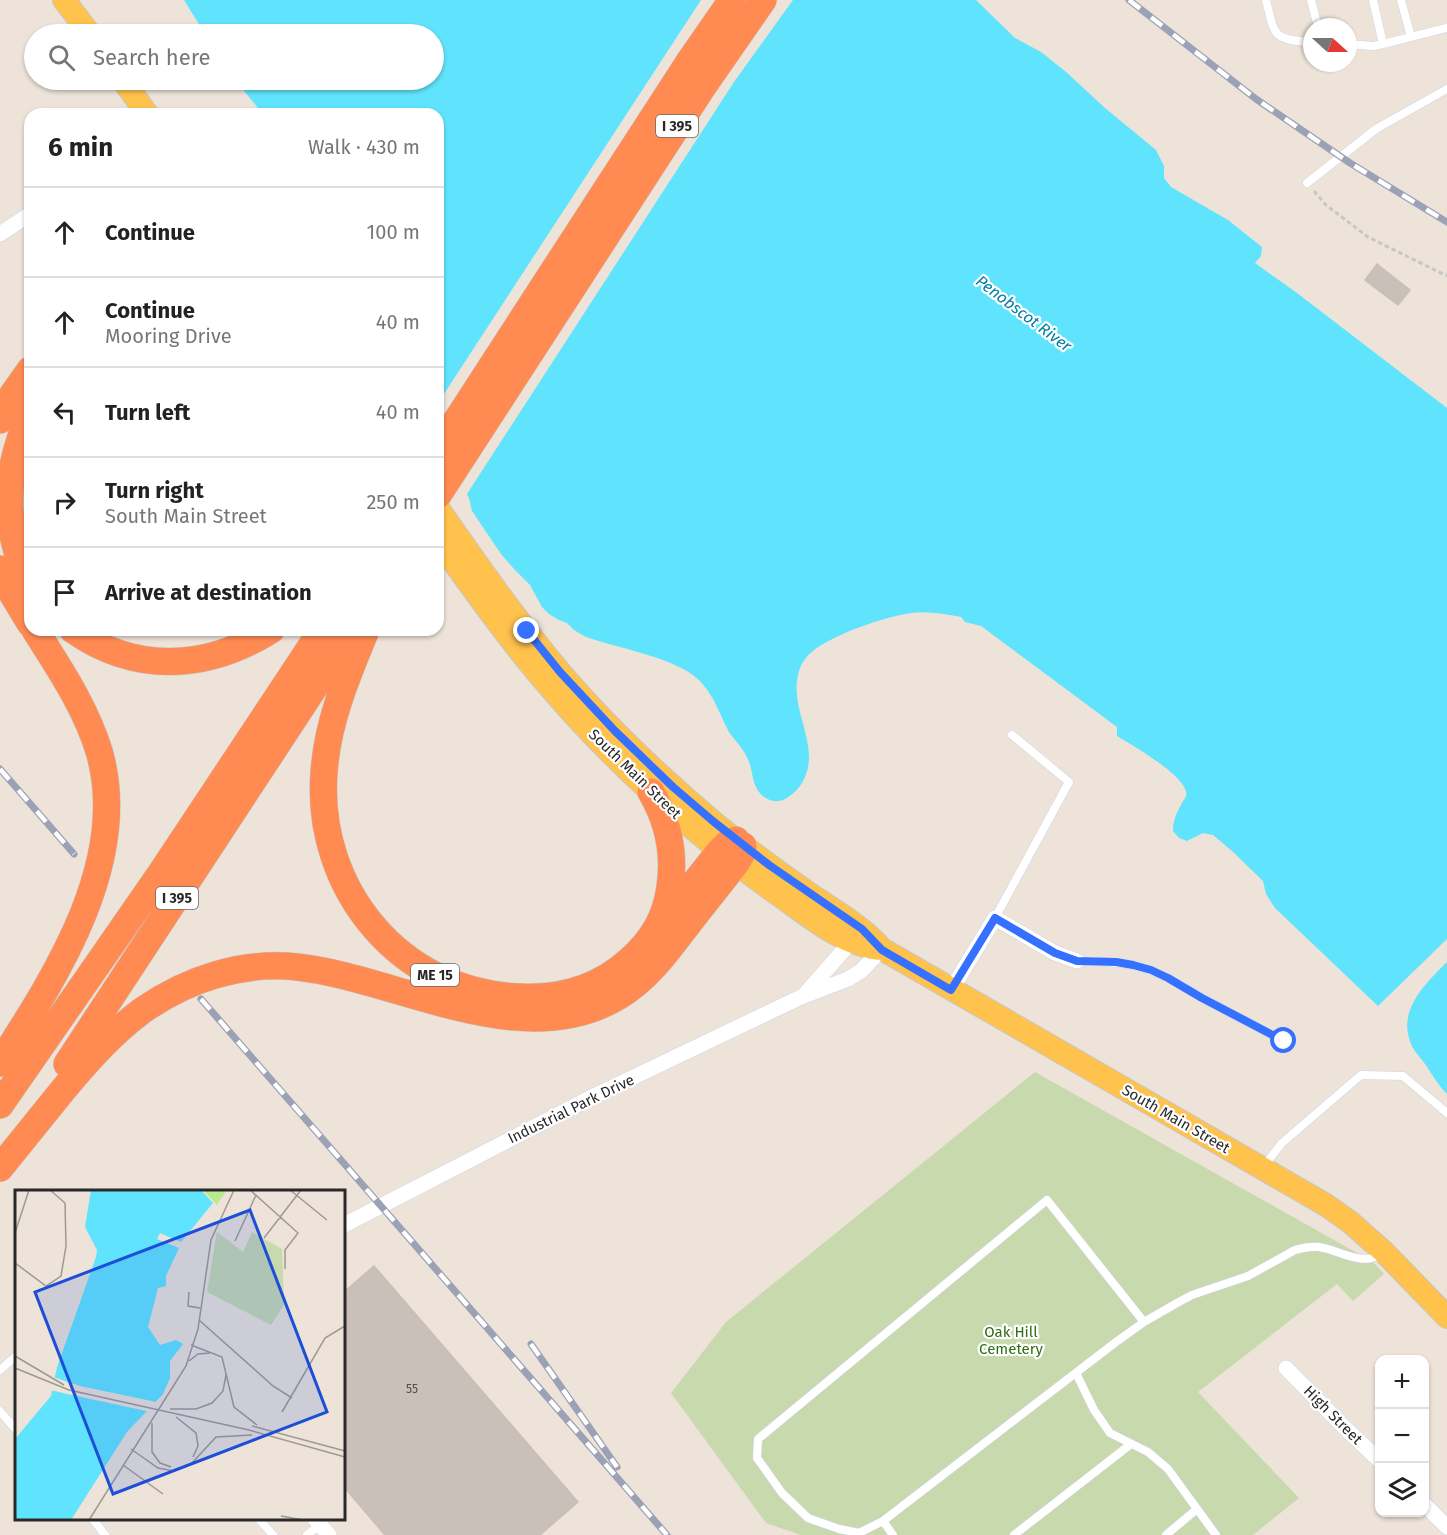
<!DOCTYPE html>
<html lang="en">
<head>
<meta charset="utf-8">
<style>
  :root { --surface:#fff; --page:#f2f2f2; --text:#222; --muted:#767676; --line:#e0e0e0 }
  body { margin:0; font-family:"Fira Sans",sans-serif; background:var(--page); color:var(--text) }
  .controls { position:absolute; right:18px; bottom:18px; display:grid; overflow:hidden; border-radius:12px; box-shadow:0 2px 4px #0004 }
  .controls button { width:54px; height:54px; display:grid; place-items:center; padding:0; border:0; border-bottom:2px solid var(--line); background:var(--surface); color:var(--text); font:30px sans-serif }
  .compass { position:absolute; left:1303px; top:18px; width:54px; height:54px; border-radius:50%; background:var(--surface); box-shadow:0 2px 4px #0004; rotate:111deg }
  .stop { position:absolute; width:18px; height:18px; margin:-14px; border:4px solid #3570ff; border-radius:50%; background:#fff }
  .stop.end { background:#3570ff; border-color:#fff; box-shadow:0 2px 6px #0008 }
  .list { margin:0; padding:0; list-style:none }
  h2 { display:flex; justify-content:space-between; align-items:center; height:78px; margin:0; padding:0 24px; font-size:26px }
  h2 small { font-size:20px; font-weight:400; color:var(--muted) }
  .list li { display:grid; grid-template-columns:39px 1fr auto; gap:18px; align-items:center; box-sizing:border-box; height:90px; padding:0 24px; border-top:2px solid var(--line) }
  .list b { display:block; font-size:22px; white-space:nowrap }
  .list p { margin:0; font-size:20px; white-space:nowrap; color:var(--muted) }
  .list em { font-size:20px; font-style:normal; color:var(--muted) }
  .icon { flex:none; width:33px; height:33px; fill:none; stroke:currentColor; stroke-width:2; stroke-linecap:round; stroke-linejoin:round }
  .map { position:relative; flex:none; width:1447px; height:1535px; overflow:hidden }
  .search { position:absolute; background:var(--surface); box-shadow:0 2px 4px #0004; left:24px; top:24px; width:420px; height:66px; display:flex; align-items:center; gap:15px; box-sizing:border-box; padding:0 21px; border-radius:33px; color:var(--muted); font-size:22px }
  .panel { position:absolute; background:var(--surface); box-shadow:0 2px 4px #0004; left:24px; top:108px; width:420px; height:528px; border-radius:18px }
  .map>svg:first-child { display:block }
  .cemetery { fill:#c8d9ae }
  .water { fill:#60e3fc }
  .pier { fill:#ede3d9 }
  .building { fill:#c8c0b9; stroke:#c9bfb3; stroke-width:1.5 }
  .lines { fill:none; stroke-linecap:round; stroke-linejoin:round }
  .lane-casing { stroke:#ced5e4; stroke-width:9 }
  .street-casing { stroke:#ced5e4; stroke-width:16 }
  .primary-casing { stroke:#c7c7c7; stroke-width:24 }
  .highway-casing { stroke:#c7c7c7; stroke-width:28 }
  .path { stroke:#c7c7c7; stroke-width:3; stroke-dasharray:4.5 3; stroke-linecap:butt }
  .lane { stroke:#fff; stroke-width:8 }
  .street { stroke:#fff; stroke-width:15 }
  .primary { stroke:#ffc24d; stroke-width:22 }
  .highway { stroke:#ff8b53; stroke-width:27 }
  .rail-casing { stroke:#9ca2b6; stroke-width:7 }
  .rail { stroke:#fff; stroke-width:4.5; stroke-dasharray:14; stroke-linecap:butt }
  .route { stroke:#3570ff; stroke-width:8 }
  .labels { text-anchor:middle; stroke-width:4.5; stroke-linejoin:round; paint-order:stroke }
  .number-label { font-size:12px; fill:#514f4d }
  .shield { fill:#fff; stroke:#696969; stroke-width:1.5 }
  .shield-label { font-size:14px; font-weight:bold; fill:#292929 }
  .street-label { font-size:15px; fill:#292929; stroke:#fff }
  .park-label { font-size:15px; fill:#2f6e12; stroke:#fff }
  .water-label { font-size:16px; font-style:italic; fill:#007fa7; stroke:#fff }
  .inset-road { fill:none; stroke:#9f9993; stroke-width:1.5 }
  .view { fill:#1d4ed8; fill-opacity:0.15; stroke:#1d4ed8; stroke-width:3 }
  .inset-edge { fill:none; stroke:#292929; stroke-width:3 }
</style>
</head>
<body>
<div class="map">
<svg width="1447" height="1535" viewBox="0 0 1447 1535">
  <rect width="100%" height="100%" fill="#ede3d9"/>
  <path class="cemetery" d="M1035 1072 1373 1262 1384 1274 1353 1301 1337 1284 1198 1392 1299 1498 1253 1535H801L766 1523 671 1393 726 1322Z"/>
  <path class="water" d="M184 0H976L1015 38 1041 52 1065 71 1105 108 1156 150 1164 166V178L1171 187 1228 220 1262 247 1261 256 1255 263 1297 293 1447 408V939L1378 1006 1275 908 1266 894 1263 881 1232 851 1213 835 1203 833 1187 841 1179 838 1173 831C1173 821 1176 814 1181 805 1182 802 1185 799 1186 796 1191 778 1130 744 1117 736V727L981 626 965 622 961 617C945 614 928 611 912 613 886 616 835 634 814 650 806 656 800 665 798 675 789 712 825 750 800 786 796 791 790 797 783 800 774 803 765 800 759 792 752 783 753 772 749 762 745 750 736 742 729 732 723 721 719 710 713 699 708 690 701 681 693 675 666 656 618 648 586 637L574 630 567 623 559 620 549 614 542 607 530 585 514 569 501 554 472 511 469 498 445 452 438 431V114H263L235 80H434V34H205Z
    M1447 962V1094C1438 1085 1432 1074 1425 1064 1420 1057 1412 1049 1410 1041 1398 1009 1427 982 1447 962Z"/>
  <path class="pier" d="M701 0H793L734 82 465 497 443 454 438 440V403Z"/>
  <path class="building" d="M1377 264 1410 290 1398 305 1365 280Z
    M374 1266 578 1502 540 1535H385L344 1487V1292Z"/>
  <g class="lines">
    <defs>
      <path id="lane" d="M1266 0C1275 36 1272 40 1312 42
        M1311 0 1318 27
        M1373 0 1383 44
        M1401 0 1411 37
        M1348 44 1373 46 1383 44 1447 28
        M1307 183 1376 129 1447 89
        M995 918 1069 782 1012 735
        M1077 961C1095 962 1114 961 1132 965 1158 970 1180 985 1203 998 1229 1013 1257 1027 1284 1041
        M1264 1166 1282 1143 1361 1075 1403 1076 1447 1113
        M1144 1322 1047 1200 758 1439 757 1458 782 1493 808 1518 839 1529 859 1533 883 1521 1116 1342 1144 1322 1177 1303 1192 1295 1248 1276 1295 1250C1303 1248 1311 1246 1319 1247 1340 1250 1361 1267 1381 1254
        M0 1370 16 1356
        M1076 1373 1094 1410 1110 1433 1148 1452 1168 1469 1216 1535
        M0 1411 16 1430
        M92 1518 105 1535
        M258 1518 273 1535
        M883 1521 893 1535
        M307 1535 320 1525
        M1014 1535 1131 1444
        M1166 1535 1197 1509"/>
      <path id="street" d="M0 234 30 214
        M951 990 995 918 1055 953 1077 961
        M806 993 857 935
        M344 1225 596 1095 801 997 848 979 861 971 882 949
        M1286 1368 1343 1426 1380 1461
        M1424 1504 1447 1527
        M314 1518 329 1535"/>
      <path id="primary" d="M64 0 90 34
        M123 80 147 114
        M438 508C477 564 516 620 560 672 606 726 658 775 712 821 744 847 777 871 810 894 835 911 862 926 882 949L1326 1205 1350 1222 1384 1252 1447 1317
        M438 540C469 584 501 629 536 671 607 757 691 833 783 898 811 918 846 947 882 949"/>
      <path id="highway" d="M30 415C4 469 2 530 30 583
        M0 420 13 394 30 370
        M438 449 689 62 732 0
        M438 495 704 85 763 0
        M0 569 7 585 30 623
        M73 630C136 674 207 670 271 630
        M366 630C347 676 327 723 324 773 315 890 402 994 521 997 562 999 599 988 630 960 652 940 666 918 670 887 675 853 668 821 651 792
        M666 919 720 851 727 844 736 840
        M0 1063C57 974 131 860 99 751 85 706 59 668 35 630
        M67 1064 352 630
        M0 1105 161 873 322 630
        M0 1168C21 1142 42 1116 63 1090 87 1061 112 1033 143 1010 188 979 242 961 297 967 398 978 522 1055 619 996 647 979 666 953 685 928 702 906 719 885 736 863L741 855 743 846"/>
    </defs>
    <use href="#lane" class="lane-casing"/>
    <use href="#street" class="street-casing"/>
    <use href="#primary" class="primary-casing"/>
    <use href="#highway" class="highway-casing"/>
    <path class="path" d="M1314 191 1326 205 1368 237 1447 276"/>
    <use href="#lane" class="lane"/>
    <use href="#street" class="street"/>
    <use href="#primary" class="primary"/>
    <use href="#highway" class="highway"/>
    <defs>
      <path id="rail" d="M1129 0 1256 99 1350 163 1447 222
        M0 769 74 854
        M201 999 667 1535
        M531 1344 617 1467"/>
    </defs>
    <use href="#rail" class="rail-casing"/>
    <use href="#rail" class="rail"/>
  </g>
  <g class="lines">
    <path class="route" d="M527 631 560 672 615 731 673 787 714 822 769 865 862 929 882 950 951 990 995 918 1055 953 1077 961 1116 962 1133 965 1151 970 1168 978 1202 998 1284 1041"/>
  </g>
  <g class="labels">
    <g class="number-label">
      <text x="412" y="1393">55</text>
    </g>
    <g class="shield">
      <rect x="656" y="115" width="42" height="22" rx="4.5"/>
      <rect x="156" y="887" width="42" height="22" rx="4.5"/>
      <rect x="411" y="964" width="48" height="22" rx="4.5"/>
    </g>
    <g class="shield-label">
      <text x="677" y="131">I 395</text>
      <text x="177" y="903">I 395</text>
      <text x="435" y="980">ME 15</text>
    </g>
    <g class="street-label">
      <text transform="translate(635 774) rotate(44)" y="5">South Main Street</text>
      <text transform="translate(571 1109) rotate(-26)" y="5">Industrial Park Drive</text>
      <text transform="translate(1176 1119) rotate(30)" y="5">South Main Street</text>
      <text transform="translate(1333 1415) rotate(45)" y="5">High Street</text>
    </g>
    <g class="park-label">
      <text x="1011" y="1337">Oak Hill<tspan x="1011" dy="17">Cemetery</tspan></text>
    </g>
    <g class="water-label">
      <text transform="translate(1024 313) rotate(37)" y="6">Penobscot River</text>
    </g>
  </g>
  <g transform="translate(15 1190)">
    <rect width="330" height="330" fill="#ede3d9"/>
    <path d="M188 0H212L202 15Z" fill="#b8eb8f"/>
    <path d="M202 42 228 62 237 42 267 59 269 115 256 135 192 102Z" fill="#c8d9ae"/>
    <path d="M76 0H186L198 13 166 52 145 43 142 49 164 58 151 86V96L143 98 133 137 145 155 161 150 168 154 155 171V188L148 204 112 242 56 330H0V249L36 206 42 177 81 67 82 60 70 37Z" fill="#60e3fc"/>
    <path d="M38 187 65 196 146 213 136 222 57 205 35 200Z" fill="#ede3d9"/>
    <path class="inset-road" d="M235 0 283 43 270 60V79M275 0 312 30M0 43 14 0M249 48 286 0M220 51 241 5M0 73 31 96 46 86 51 56 50 13 35 0M174 102 173 116 185 118M184 130 258 196 277 208M176 155 207 167 219 217 242 235M0 166 49 195M174 171 183 164 195 163M0 178 54 200 234 240 330 267M155 219H181L197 213 208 201 211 185M267 222 310 148 330 136M161 227 181 243 183 256 178 267M137 233V262L145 273 156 277M237 236 330 261M116 259 143 278 159 281 176 274 201 247 237 245M108 275 148 304M266 326 288 330M74 330 171 176 183 139 196 50 219 0"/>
    <path class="view" d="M235 20 312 222 98 304 20 102Z"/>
    <rect width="330" height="330" class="inset-edge"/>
  </g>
</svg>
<div class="controls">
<button>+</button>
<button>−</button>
<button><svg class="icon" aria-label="layers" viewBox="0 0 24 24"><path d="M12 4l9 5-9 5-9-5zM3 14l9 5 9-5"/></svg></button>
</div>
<svg class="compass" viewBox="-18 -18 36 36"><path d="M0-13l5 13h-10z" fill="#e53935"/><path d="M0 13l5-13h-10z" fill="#767676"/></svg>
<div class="stop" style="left:1284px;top:1041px"></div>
<div class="stop end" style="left:527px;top:631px"></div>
<div class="search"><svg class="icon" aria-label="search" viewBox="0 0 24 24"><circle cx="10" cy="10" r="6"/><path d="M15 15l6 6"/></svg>Search here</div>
<section class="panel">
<h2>6 min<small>Walk · 430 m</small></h2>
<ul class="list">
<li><svg class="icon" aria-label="ahead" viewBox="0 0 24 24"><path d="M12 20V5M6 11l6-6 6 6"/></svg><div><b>Continue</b></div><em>100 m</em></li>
<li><svg class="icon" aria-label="ahead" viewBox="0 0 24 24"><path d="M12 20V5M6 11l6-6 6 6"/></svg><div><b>Continue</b><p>Mooring Drive</p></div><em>40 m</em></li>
<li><svg class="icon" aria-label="left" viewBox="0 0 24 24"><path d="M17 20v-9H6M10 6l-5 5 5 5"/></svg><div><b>Turn left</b></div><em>40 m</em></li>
<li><svg class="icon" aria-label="right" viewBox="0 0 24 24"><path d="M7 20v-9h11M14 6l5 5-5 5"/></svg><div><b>Turn right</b><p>South Main Street</p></div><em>250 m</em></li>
<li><svg class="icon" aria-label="arrive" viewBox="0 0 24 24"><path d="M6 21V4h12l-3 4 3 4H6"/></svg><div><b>Arrive at destination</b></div></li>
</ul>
</section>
</div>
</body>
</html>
